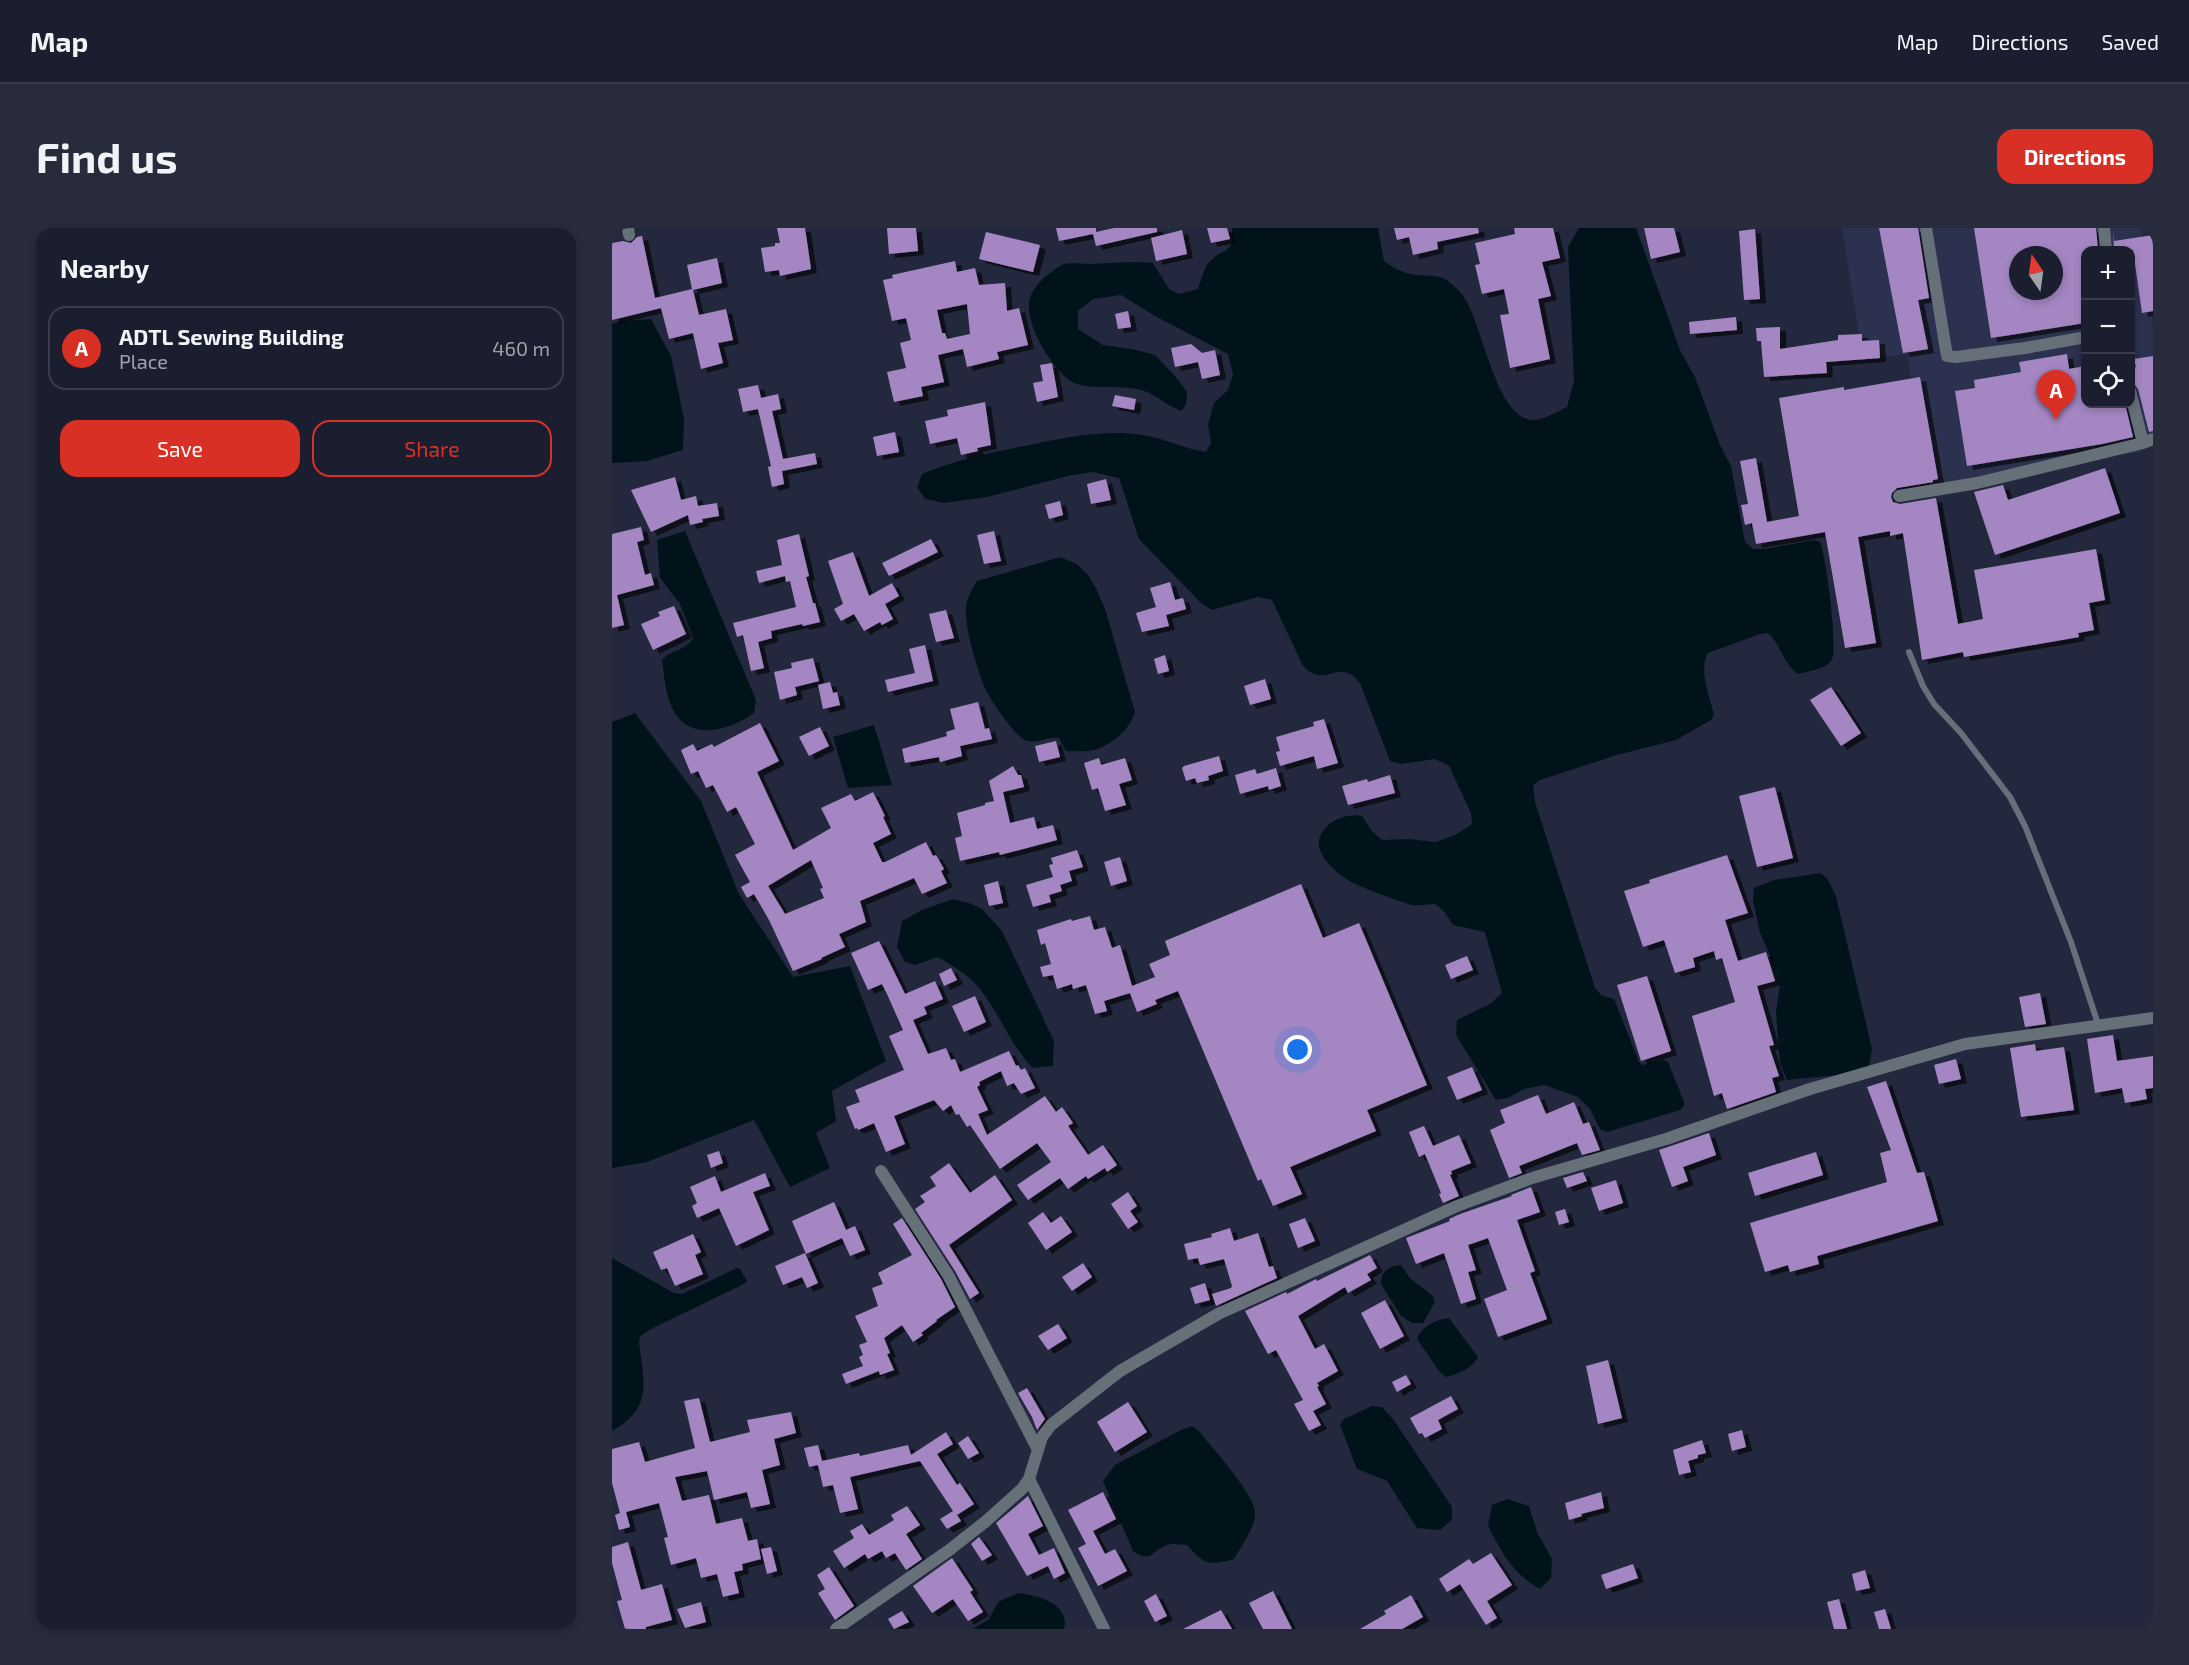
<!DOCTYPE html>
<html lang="en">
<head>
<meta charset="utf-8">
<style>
  :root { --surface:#1b1e2f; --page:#282b3b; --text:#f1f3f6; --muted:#a0a2aa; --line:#393c4b; --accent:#d93025 }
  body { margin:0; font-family:"Exo 2",sans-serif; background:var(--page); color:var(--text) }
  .controls { position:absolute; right:18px; top:18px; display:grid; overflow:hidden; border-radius:12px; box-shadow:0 3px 9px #0003 }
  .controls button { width:54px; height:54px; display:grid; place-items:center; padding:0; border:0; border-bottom:2px solid var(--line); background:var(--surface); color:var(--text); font:30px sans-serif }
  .compass { position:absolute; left:1397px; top:18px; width:54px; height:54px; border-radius:50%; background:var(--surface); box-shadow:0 3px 9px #0003; rotate:347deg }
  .you { position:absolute; left:686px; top:822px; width:21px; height:21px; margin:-15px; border:4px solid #fff; border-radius:50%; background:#1a73e8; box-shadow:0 0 0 9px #1a73e833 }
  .badge { display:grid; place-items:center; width:39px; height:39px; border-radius:50%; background:var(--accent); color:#fff; font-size:20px; font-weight:700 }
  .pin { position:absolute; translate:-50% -50px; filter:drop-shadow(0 2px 3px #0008) }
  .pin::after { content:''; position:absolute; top:32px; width:21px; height:18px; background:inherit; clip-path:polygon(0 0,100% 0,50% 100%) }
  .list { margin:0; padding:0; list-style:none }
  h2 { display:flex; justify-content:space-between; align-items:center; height:78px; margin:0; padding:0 24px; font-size:26px }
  h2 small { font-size:20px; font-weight:400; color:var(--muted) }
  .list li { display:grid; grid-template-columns:39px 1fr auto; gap:18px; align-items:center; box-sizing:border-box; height:84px; margin:0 12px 12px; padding:0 12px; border:2px solid var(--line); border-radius:18px }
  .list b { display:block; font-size:22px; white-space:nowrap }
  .list p { margin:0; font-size:20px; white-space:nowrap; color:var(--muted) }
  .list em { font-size:20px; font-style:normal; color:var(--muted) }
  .actions { display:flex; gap:12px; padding:18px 24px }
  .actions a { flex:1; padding:14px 0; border:2px solid var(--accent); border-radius:18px; text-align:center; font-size:21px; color:var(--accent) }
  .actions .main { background:var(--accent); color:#fff }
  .icon { flex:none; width:33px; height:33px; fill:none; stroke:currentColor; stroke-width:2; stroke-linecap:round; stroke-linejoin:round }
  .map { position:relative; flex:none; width:1541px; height:1401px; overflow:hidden; border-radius:18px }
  header { display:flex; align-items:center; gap:36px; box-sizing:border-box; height:84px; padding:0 30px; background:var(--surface); border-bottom:2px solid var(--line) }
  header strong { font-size:28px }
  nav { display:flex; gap:33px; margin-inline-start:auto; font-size:21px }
  .intro { display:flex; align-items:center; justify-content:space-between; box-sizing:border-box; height:144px; padding:0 36px }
  h1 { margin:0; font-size:42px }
  .button { padding:15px 27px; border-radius:18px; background:var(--accent); color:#fff; font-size:21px; font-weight:700 }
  main { display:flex; gap:36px; padding:0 36px }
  aside { flex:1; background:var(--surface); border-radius:18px; box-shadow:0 3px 9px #0003 }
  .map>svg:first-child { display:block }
  .built { fill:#2c314f; fill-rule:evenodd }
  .water { fill:#00131a }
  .building { fill:#a487c2; fill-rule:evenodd; filter:url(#shadow) }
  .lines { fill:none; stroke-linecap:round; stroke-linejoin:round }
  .lane { stroke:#657079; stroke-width:6 }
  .street { stroke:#657079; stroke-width:12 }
</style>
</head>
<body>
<header>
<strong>Map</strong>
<nav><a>Map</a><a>Directions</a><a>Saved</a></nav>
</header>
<div class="intro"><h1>Find us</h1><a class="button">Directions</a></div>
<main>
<aside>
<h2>Nearby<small></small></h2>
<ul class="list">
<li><span class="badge">A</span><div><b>ADTL Sewing Building</b><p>Place</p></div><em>460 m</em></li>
</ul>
<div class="actions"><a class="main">Save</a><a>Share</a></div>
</aside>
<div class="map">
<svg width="1541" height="1401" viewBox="0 0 1541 1401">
  <defs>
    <filter id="shadow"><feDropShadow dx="6" dy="4" stdDeviation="0" flood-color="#0009"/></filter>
  </defs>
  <rect width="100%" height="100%" fill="#24283f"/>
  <path class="built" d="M1230 0H1530L1541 98V214L1529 224 1401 241 1318 259 1295 126 1251 131ZM1474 22H1518V176H1474ZM1406 27H1442V63H1406Z"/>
  <path class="water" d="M620 0H766L772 33C782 40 792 46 805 47 814 48 826 47 833 51 838 54 843 59 847 63 871 86 880 188 920 192 930 193 946 183 955 179L962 153 956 19 967 0H1024L1068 122 1083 149 1108 217 1119 238 1133 314 1141 321H1153L1202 312 1208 314C1214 328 1226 420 1220 431 1214 442 1196 443 1186 446 1171 435 1169 417 1156 405L1148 406 1096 425C1086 442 1098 469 1102 487L1099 492 1064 512 1005 527 928 552 921 557 923 574 983 760 989 767 1002 771 1027 834 1030 837 1052 832 1056 834 1072 874V878L1068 882 995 904 988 901 978 881 966 869 932 857 912 861 896 870 884 872 844 807 845 792 878 776 890 765 873 704 841 697 831 682 823 676C816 676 807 678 800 677 789 674 744 658 736 652 728 647 717 638 712 630 694 605 727 583 750 588L760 603 770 612 796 611 824 614 843 607 860 596 859 585 837 538 823 531 789 536 778 533 748 455C724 427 716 463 691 438L660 372 646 369 600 382 588 374 527 311 507 250 481 244 460 247 375 269 332 275 313 271 305 259 310 246C343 232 377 225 412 218 451 210 492 201 531 207 553 210 572 221 594 224L599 215 596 197 602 175 616 162 621 146 616 126 543 88 509 67 481 71 466 83V101L491 117 520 121 543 127 564 149 575 164 574 177 569 183C555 178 544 166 529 162 509 156 473 164 457 152 438 138 407 88 420 65 424 57 431 50 438 45 442 43 446 38 450 37 457 34 469 36 477 36 498 35 519 33 541 35L557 61 567 66 586 61C589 53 592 39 598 33 612 20 623 25 620 0Z
    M39 91 59 128 72 191 71 222 35 233 0 235V96L11 93Z
    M73 303 144 472 142 485C115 504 72 515 58 475 53 461 52 446 50 432 60 421 72 424 81 410L68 376 48 350 45 312Z
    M448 329 465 336 476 347 484 360 493 381 523 484C517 503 501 515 483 522 474 524 463 523 454 523L447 510C434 508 423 518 411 511 402 506 377 470 373 460 365 441 352 398 354 379 355 370 360 361 365 353Z
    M23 485 89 573 127 666 181 749 238 738 274 833 220 863 224 893 204 905 218 940 178 959 142 892 35 934 0 940V494Z
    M262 497 280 557 236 560 221 509Z
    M1208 645 1215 650 1224 668 1260 821 1257 838 1236 846 1175 852 1168 835 1164 783 1168 757 1166 746 1148 705 1141 672 1142 660 1162 652Z
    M341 671 357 675 370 681 390 703 442 813 441 838 421 840C398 817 388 786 368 761 358 748 341 738 326 729L303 737 293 734 285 719 290 693 310 682Z
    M0 1030 62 1065 70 1066 125 1040 128 1041 135 1053 132 1056 41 1100 28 1108 27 1114C32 1155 41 1180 0 1203Z
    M789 1037 798 1050 821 1068 823 1074 811 1095H800L789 1088 769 1056C769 1043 777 1038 789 1037Z
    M837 1090 866 1129C861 1140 846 1146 834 1149L827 1143 805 1111C809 1099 825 1091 837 1090Z
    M760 1178 770 1179 781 1191 840 1279V1292L828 1302 805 1300 775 1253 745 1241 728 1197 732 1191Z
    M580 1198 587 1203C600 1220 642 1265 643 1284 644 1299 629 1318 622 1331 597 1338 592 1337 575 1317 569 1317 560 1315 555 1317 538 1323 540 1336 521 1323L491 1253 503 1237 571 1201Z
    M895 1271 917 1278 925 1304 940 1331 939 1350 928 1361C900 1345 890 1325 876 1298L880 1277Z
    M406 1365C425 1367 459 1376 452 1401H361L377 1391 386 1374Z"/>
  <path class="building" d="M165 0H193L199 41 168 48 167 42 153 44 149 20 163 18V15H168Z
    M275 0H304L306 23 277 26Z
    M444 0H484V4L502 0H545V4L484 18 481 6 447 13Z
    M595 0H615L618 11 599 15Z
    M782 0H866L867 5 825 14 826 21 801 27 797 9 785 12Z
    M902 0H941L948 30 930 34 939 68 926 71 938 131 898 140 888 87 897 86 892 61 870 66 863 37 868 36 863 15 903 6Z
    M1032 0H1062L1068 24 1039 31Z
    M1267 0H1306L1317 70 1306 72 1316 121 1291 125Z
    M1362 0H1484L1486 22H1473V95L1379 110ZM1406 27H1442V63H1406Z
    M1143 1 1148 71 1132 72 1127 3Z
    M570 2 575 26 544 33 539 10Z
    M1501 3 1502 13 1541 7V83L1530 85 1521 22H1502Z
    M374 4 428 17 421 44 367 31Z
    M30 8 43 70 80 61 75 37 105 30 110 55 81 62 87 87 114 81 121 112 106 115 111 135 89 141 81 105 57 111 49 80 0 92V15L11 13 19 15 25 9Z
    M343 33 345 44 363 40 367 57 393 55 395 83 407 80 416 117 385 124 387 131 355 139 351 121 326 127 332 154 309 159 311 168 282 174 275 144 294 140 288 115 299 112 294 90 280 93 271 52 281 50 280 47ZM355 76 358 106 335 111 333 105H330L325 82Z
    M516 83 519 99 506 101 503 86Z
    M1124 89 1125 102 1078 106 1077 94Z
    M1168 99V121L1226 112V107L1250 106V113L1267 112 1268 130 1214 134 1215 145 1152 149 1149 113H1145L1144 100Z
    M579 116 590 125 603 122 608 147 590 151 586 134 563 139 559 120Z
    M1455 126 1457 141 1473 138V176H1513L1521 209 1490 216 1355 238 1343 163 1363 160 1362 152 1409 144 1407 134Z
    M1541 128V203L1537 204 1526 161 1523 157 1518 155V140L1524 139 1522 131Z
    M440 135 446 169 425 174 421 155 431 153 428 137Z
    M1308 149 1326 251 1321 252V254L1285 260 1280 265 1279 269 1281 274 1288 276 1324 270 1346 396 1371 391 1362 342 1484 321 1493 372 1477 375 1482 402 1466 405 1467 409 1352 429 1351 424 1310 432 1291 305 1278 308V303L1246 309 1264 415 1233 420 1213 304 1144 316 1140 295 1133 297 1129 277 1136 276 1128 233 1144 230 1155 294 1187 288 1167 170 1232 159V162Z
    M146 157 149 170 166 166 169 181 160 183 171 231 203 225 205 236 170 243 172 256 160 259 156 239 159 238 146 181 131 184 126 161Z
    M503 167 524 171 522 182 500 178Z
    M373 174 379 217 365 220 366 223 349 227 345 210 318 216 313 193 336 188 335 182Z
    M283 204 287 224 265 228 261 209Z
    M1493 240 1508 285 1383 327 1362 264 1391 257 1396 272Z
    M63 249 69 272 84 268 86 278 105 275 107 288 90 291 91 294 78 297 76 287 39 304 19 262Z
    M494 251 499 272 479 276 475 256Z
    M448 273 451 287 437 291 433 277Z
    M29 299 32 312 25 314 33 347 39 345 42 357 5 367 12 397 0 400V306Z
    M382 303 389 333 372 336 365 307Z
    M187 306 197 348 194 349 201 375H203L208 394 191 398 190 396 159 403 160 410 146 414 152 440 139 443 131 407 125 409 121 395 184 379 178 353 174 354 173 348 147 355 144 343 170 337 165 312Z
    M319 311 326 324 277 348 270 335Z
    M241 324 257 368 280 355 287 368 273 376 281 391 270 397 268 394 252 403 242 386 229 393 222 381 231 376 216 333Z
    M558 354 563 372 571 370 574 381 554 387 557 398 530 404 524 385 544 379 538 360Z
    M62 378 74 406 41 422 29 396 48 388 46 384Z
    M334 382 342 410 324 414 317 386Z
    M313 417 321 453 276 464 273 452 303 445 297 421Z
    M553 427 557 443 546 446 542 431Z
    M201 430 207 453 183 459 185 467 168 472 162 444 180 440 179 435Z
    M653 451 659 471 638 477 632 458Z
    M218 454 221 465 225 464 228 477 211 481 206 457Z
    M1219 459 1249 505 1229 518 1198 472Z
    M366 474 373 501 377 500 380 511 348 518 350 528 328 534 327 529 293 535 290 521 335 508 334 504 343 501 338 481Z
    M712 491 726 535 705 541 702 528 668 538 664 524 668 523 664 509 702 498 701 494Z
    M148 495 167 533 145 544 181 622 219 600 209 580 239 566 243 573 261 564 273 588 271 589 279 606 261 615 270 634H273L314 614 321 628 324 627 332 641 329 643 335 655 310 666 302 650 248 673 254 694 227 706 233 719 209 730 210 731 181 743 157 692 142 666 135 670 129 659 138 654 123 627 143 616 124 579 115 584 101 557 94 560 86 543 79 546 69 522 81 516 85 523 100 516 102 519ZM199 632 211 660 208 661 212 670 173 686 156 658Z
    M208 499 217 518 197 528 187 509Z
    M444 513 448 529 427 534 423 518Z
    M607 528 611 543 596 548 597 552 585 555 583 550 574 553 570 540 572 538Z
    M487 530 489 537 513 530 520 552 507 556 514 577 493 583 486 560 480 562 472 535Z
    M401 538 406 547H409L412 559 391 564 398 595 422 589 425 601 441 597 445 612 388 627 387 624 348 633 343 610 350 608 345 585 373 577V575L382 573 377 553Z
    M664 540 669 558 657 562 656 558 628 566 623 547 643 541 645 546Z
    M778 547 783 565 736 577 730 558 755 551 756 554Z
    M1163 559 1181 630 1145 639 1127 568Z
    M465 622 471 639 457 643 460 653 448 657 450 663 437 667 439 674 421 679 414 657 441 649 437 637 441 636 439 630Z
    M1115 627 1136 685 1113 692 1126 733 1154 724 1163 753 1145 758 1162 817 1157 818 1167 848 1160 850 1164 864 1115 881 1110 865 1102 868 1080 788 1123 774 1110 730 1104 732 1102 723 1081 730 1083 739 1063 745 1052 712 1031 719 1012 663 1038 655 1037 652Z
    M508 629 515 653 499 658 492 634Z
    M386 653 391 675 377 678 372 657Z
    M689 656 711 710 747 695 815 857 755 882 764 903 678 939 690 966 661 978 649 951 646 953 566 763 543 772 545 776 525 784 518 765 492 773 495 783 483 786 474 757 461 761 460 756 445 761 441 747 431 749 428 739 439 736 433 715 429 717 425 702 459 691 460 693 478 688 482 702 493 699 500 720 508 717 520 758 543 749 537 736 558 727 553 713Z
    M267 713 293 766 323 753 331 771 312 779 315 786 301 792 316 826 334 820 339 832 343 831 348 844 397 823 404 838 406 837 409 842 413 840 423 860 409 866 402 855 395 858 389 843 367 854 368 857 365 859 376 882 366 886 375 907 433 868 444 884 450 879 461 895 456 898 476 927 491 917 505 937 495 944 493 940 476 951 474 948 456 961 448 950 416 972 405 957 439 934 425 915 388 941 358 897 355 899 347 886 344 887 339 877 331 883 322 872 282 888 293 916 274 924 262 895 246 902 245 900 243 901 234 879 248 874 243 862 292 842 277 808 291 802 275 766 270 756 256 762 239 725Z
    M855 728 861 742 839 751 833 737Z
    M339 740 345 752 332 758 327 746Z
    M1035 748 1059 823 1029 833 1005 757Z
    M1428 765 1434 796 1413 799 1407 769Z
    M363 768 374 794 352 804 340 778Z
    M1501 807 1505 833 1541 828V860L1533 861 1535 871 1513 875 1510 860 1483 865 1475 811Z
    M1423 816 1424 823 1452 819 1462 882 1409 889 1398 820Z
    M1344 831 1349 851 1327 856 1322 837Z
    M860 839 870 862 845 872 835 849Z
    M1274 853 1305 945 1312 944 1326 993 1205 1028 1207 1036 1178 1044 1176 1037 1153 1044 1138 995 1275 954 1268 925 1279 922 1255 859Z
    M926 867 934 886 962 874 971 896 977 894 988 922 970 927 965 915 907 938 910 945 897 950 878 902 893 895 888 882Z
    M812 898 821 918 847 907 859 935 839 943 840 946 838 947 847 968 831 975 827 966 829 965 813 926 807 929 797 904Z
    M1097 905 1104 927 1071 939 1076 953 1060 959 1047 922Z
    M107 923 111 935 99 940 95 927Z
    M1204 924 1211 947 1143 968 1136 945Z
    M337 935 358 965 383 947 400 972 337 1017 367 1065 358 1071 343 1043 303 981 313 974 308 968 324 958 318 949Z
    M971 944 975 953 955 960 951 950Z
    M153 945 158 958 141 964 157 1002 124 1018 107 980 85 990 80 978 85 975 78 959 103 948 109 964Z
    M1004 952 1011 975 987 983 979 960Z
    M919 959 928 984 905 992 923 1043 918 1045 935 1091 886 1109 872 1071 895 1062 876 1010 856 1017 864 1042 856 1044 864 1071 849 1076 832 1025 804 1036 794 1010 838 993 837 991 848 986 900 968 899 967Z
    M516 964 525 978 518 983 526 994 516 1001 499 976Z
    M222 974 234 1002 243 998 253 1022 238 1028 230 1010 194 1026 180 993Z
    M953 981 957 994 947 997 943 984Z
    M431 984 439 995 449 988 460 1004 434 1022 416 995Z
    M290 990 329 1051 343 1079 324 1092 325 1093 309 1105 311 1107 301 1114 290 1097 272 1110 278 1125 275 1126 282 1142 268 1147 267 1143 234 1156 230 1146 251 1138 247 1129 251 1127 247 1117 255 1114 243 1088 266 1078 260 1060 271 1056 266 1045 300 1027 281 996Z
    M693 990 703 1013 686 1020 677 996Z
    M618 1000 622 1013 646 1005 657 1039 661 1038 665 1050 604 1078 600 1066 619 1060 620 1058 612 1031 588 1037 586 1030 576 1032 572 1016 600 1009 599 1006Z
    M81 1006 89 1024 83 1027 91 1046 63 1058 55 1040 49 1042 41 1024Z
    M193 1025 206 1055 195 1060 190 1049 171 1057 163 1038Z
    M758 1027 765 1040 755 1046 759 1052 736 1065 733 1059 686 1088 703 1121 712 1116 726 1143 705 1155 707 1158 705 1159 714 1176 701 1183 709 1197 697 1203 682 1176 691 1172 664 1122 656 1126 633 1083 674 1064 675 1066 704 1051 705 1053Z
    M471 1035 480 1049 460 1063 450 1049Z
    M593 1055 598 1072 583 1076 578 1060Z
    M773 1072 792 1108 768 1121 749 1085Z
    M446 1096 455 1110 436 1122 426 1108Z
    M996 1132 1010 1190 986 1196 974 1138Z
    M794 1147 799 1156 785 1164 780 1154Z
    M415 1160 433 1191 425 1202 420 1189 406 1165Z
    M839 1168 846 1181 826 1192 830 1201 813 1210 810 1205 807 1206 798 1190Z
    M87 1170 98 1214 138 1204 135 1192 179 1184 184 1205 162 1211 168 1237 150 1242 158 1276 139 1280 135 1264 102 1272 95 1243 63 1249 70 1273 97 1267 104 1296 130 1290 136 1313 145 1311 149 1331 130 1336 131 1342 122 1344 127 1365 111 1369 105 1346 89 1350 84 1330 59 1337 52 1310 56 1309 47 1275 14 1284 18 1299 7 1302 3 1287 8 1285 0 1255V1221L27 1214 33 1234 83 1220 72 1173Z
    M516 1174 535 1204 503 1224 485 1194Z
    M1130 1202 1134 1219 1120 1223 1116 1206Z
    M334 1204 341 1216 325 1226 345 1257 348 1255 362 1276 345 1287 349 1293 335 1301 328 1291 341 1283 308 1233 238 1249 246 1281 228 1285 221 1257 211 1259 206 1237 197 1239 192 1220 206 1217 210 1233 247 1225 248 1228 296 1217 299 1227Z
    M356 1208 367 1225 356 1231 346 1215Z
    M1090 1212 1094 1225 1086 1227V1230L1076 1233 1079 1244 1067 1247 1061 1222Z
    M491 1264 504 1291 481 1303 493 1326 503 1321 515 1343 486 1358 466 1320 474 1316 456 1282Z
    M989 1264 992 1280 969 1286 970 1288 957 1292 953 1275Z
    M416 1268 431 1298 416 1306 427 1327 442 1320 453 1345 442 1351 436 1338 415 1348 384 1295Z
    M295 1278 308 1297 294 1306 310 1331 294 1342 283 1325 274 1330 270 1323 256 1331 253 1326 232 1340 221 1323 242 1310 238 1303 250 1296 257 1307 282 1292 279 1287Z
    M367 1309 380 1327 370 1333 359 1316Z
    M16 1314 29 1362 50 1356 60 1392 34 1399V1401H13L5 1373 10 1372 0 1335V1319Z
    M159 1319 165 1343 155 1346 149 1321Z
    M879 1325 900 1357 875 1373 885 1390 874 1397 848 1356 835 1364 827 1351 857 1331 861 1336Z
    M340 1330 361 1362 358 1364 371 1384 356 1393 341 1371 320 1385 301 1358Z
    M1021 1336 1026 1350 994 1361 989 1347Z
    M217 1339 242 1378 223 1392 206 1365 213 1361 205 1347Z
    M1253 1342 1258 1360 1244 1363 1240 1346Z
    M661 1363 680 1401H651L637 1375Z
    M544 1366 555 1388 543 1394 532 1373Z
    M799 1367 811 1389 790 1401H748L774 1386 772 1383Z
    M1227 1371 1235 1401H1222L1215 1374Z
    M89 1374 94 1394 73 1400 65 1381Z
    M1273 1381 1279 1401H1267L1262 1384Z
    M609 1382 620 1401H571Z
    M290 1383 297 1394 282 1401 276 1391Z"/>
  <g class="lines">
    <path class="lane" d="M1297 424 1311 458 1322 476 1349 505 1398 569 1413 598 1459 714 1487 799"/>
    <path class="street" d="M16 0 17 7
      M1314 0 1335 128 1344 129 1413 120 1474 109
      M1492 0 1494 22
      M1518 163 1531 215
      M1287 268 1365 255 1531 215 1541 211
      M269 943 336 1047 426 1222
      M417 1251 492 1401
      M224 1401 336 1323 373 1294 410 1261 417 1251 430 1209 439 1197 508 1143 606 1086 845 978 920 950 1054 911 1198 861 1353 816 1541 790"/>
  </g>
</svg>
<div class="controls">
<button>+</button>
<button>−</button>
<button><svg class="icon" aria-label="locate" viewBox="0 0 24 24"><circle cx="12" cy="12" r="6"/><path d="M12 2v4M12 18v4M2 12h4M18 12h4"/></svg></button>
</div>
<svg class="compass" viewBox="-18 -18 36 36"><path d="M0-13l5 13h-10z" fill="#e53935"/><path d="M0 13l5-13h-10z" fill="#a0a2aa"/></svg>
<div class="you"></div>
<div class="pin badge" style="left:1444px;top:192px">A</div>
</div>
</main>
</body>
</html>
